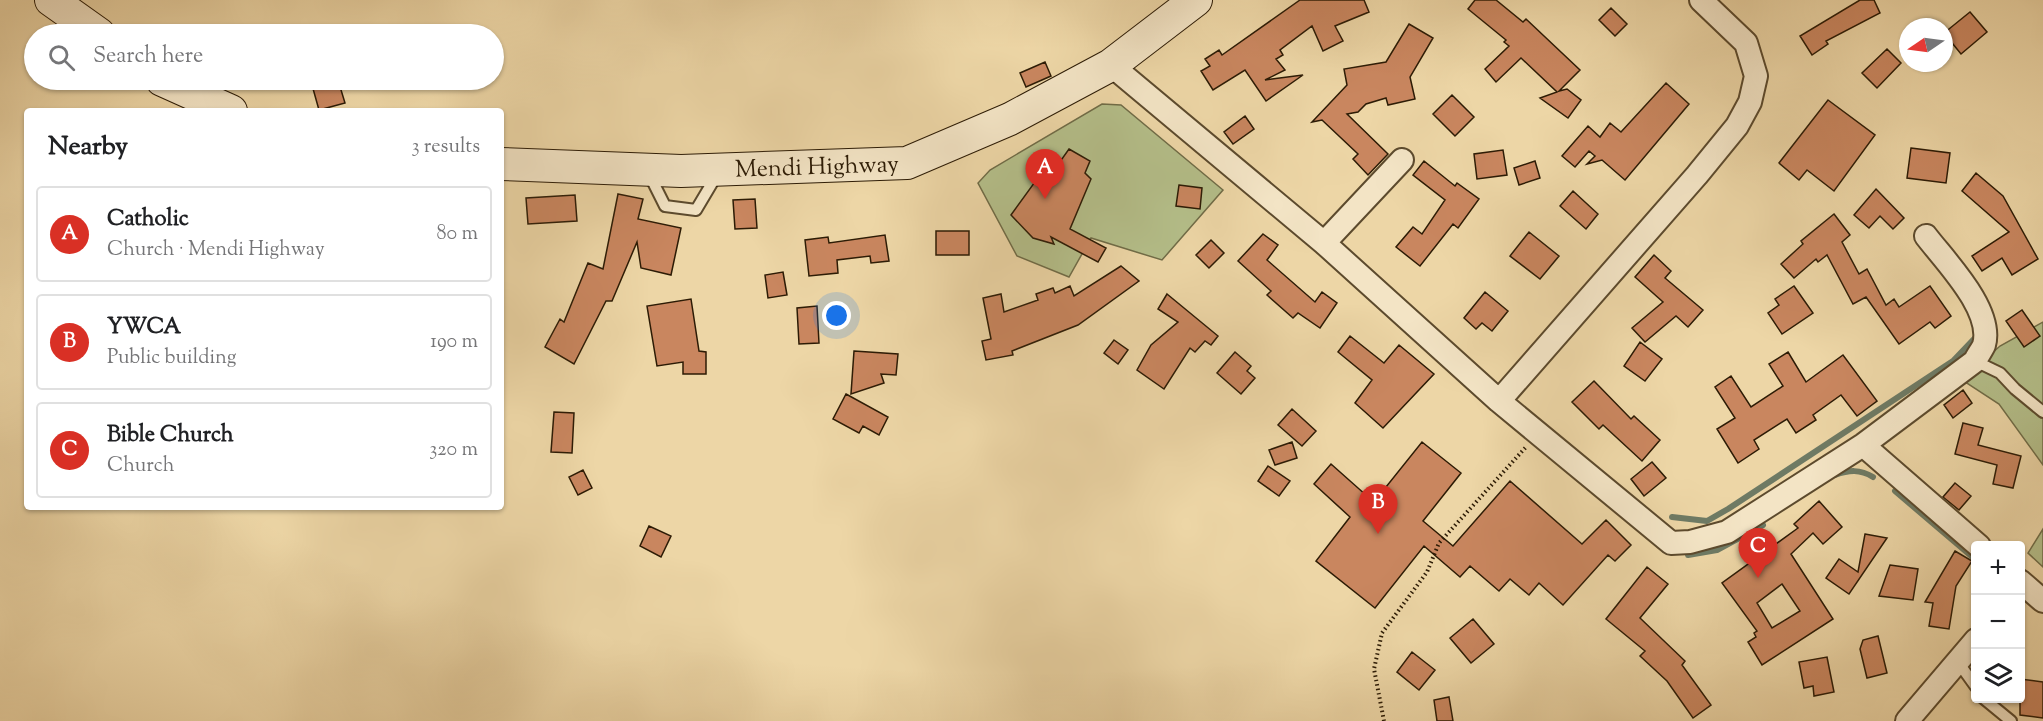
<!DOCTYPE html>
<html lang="en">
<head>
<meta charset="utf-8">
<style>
  :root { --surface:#fff; --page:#f6f6f6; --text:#202124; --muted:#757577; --line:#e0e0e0; --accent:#d93025 }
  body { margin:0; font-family:"Sorts Mill Goudy",serif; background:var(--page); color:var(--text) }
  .controls { position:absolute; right:18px; bottom:18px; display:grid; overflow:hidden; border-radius:6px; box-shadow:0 2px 4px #0004 }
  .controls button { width:54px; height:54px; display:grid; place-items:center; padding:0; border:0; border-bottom:2px solid var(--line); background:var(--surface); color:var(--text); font:30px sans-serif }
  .compass { position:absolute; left:1899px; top:18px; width:54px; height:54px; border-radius:50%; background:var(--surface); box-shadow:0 2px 4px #0004; rotate:257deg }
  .you { position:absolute; left:837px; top:316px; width:21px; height:21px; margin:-15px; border:4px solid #fff; border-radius:50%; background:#1a73e8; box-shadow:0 0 0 9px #1a73e833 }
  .badge { display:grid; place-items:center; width:39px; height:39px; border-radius:50%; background:var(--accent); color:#fff; font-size:20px; font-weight:700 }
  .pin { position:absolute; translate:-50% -50px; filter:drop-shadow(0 2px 3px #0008) }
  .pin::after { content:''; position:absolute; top:32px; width:21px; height:18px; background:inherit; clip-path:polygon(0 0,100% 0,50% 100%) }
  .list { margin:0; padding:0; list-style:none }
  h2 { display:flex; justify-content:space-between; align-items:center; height:78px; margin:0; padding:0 24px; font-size:26px }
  h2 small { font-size:20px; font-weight:400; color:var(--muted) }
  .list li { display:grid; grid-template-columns:39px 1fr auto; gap:18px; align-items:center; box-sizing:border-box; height:96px; margin:0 12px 12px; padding:0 12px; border:2px solid var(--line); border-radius:6px }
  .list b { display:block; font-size:22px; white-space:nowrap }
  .list p { margin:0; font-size:20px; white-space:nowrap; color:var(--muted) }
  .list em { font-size:20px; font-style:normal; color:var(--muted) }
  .icon { flex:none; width:33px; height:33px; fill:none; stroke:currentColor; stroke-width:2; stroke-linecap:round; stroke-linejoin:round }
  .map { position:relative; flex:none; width:2043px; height:721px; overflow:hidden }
  .search { position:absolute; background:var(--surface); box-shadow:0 2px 4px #0004; left:24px; top:24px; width:480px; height:66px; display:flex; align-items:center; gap:15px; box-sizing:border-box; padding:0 21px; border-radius:33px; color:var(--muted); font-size:22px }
  .panel { position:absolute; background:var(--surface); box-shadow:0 2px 4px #0004; left:24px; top:108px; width:480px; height:402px; border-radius:6px }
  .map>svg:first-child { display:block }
  .green { fill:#b4be89; stroke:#706c47; stroke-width:1.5 }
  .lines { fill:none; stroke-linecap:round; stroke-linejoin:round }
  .stream { stroke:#6e7a64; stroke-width:6 }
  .building { fill:#c9865f; stroke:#2c1b05; stroke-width:1.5; fill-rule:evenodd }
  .service-casing { stroke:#5c4a2d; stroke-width:14 }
  .minor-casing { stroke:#5c4a2d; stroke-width:26 }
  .secondary-casing { stroke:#2c1b05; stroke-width:34 }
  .path { stroke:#2c1b05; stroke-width:4; stroke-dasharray:1.5 3; stroke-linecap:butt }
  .service { stroke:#f3e4c5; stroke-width:10 }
  .minor { stroke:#f3e4c5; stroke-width:22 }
  .secondary { stroke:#f3e4c5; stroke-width:32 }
  .labels { text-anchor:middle; stroke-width:4.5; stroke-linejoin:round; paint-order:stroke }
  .street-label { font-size:24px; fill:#2c1b05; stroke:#f3e4c5 }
</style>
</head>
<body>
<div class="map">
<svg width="2043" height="721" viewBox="0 0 2043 721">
  <rect width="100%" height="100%" fill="#edd6a6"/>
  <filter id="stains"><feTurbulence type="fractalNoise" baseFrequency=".00333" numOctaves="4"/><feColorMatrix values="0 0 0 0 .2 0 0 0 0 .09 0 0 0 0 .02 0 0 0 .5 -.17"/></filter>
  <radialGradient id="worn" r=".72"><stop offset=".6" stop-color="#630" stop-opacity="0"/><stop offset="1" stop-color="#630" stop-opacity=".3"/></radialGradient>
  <path class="green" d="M1102 104 1121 105 1223 190 1162 260 1091 238 1069 277 1017 256 978 183 990 170Z
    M2043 322V465L1999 404 1962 380 2000 346Z
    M2043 529V567L2028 553Z"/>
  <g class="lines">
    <path class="stream" d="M1835 475C1849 470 1860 469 1873 477
      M1895 491 1976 560
      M1672 517 1707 521 1728 509 1953 361 1974 339
      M1688 555 1717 550 1763 525"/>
  </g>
  <path class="building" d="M1300 0H1364L1369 12 1335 26 1343 41 1323 51 1312 26 1280 50 1283 55 1276 59 1285 70 1265 80 1303 75 1266 101 1245 70 1213 90 1201 71 1210 66 1205 59 1219 50 1222 55Z
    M1475 0H1496L1523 22 1526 19 1580 70 1559 91 1567 89 1581 100 1568 118 1540 98 1557 92 1521 58 1496 82 1485 69 1509 46 1504 42 1506 40 1468 9Z
    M1860 0H1874L1880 13 1826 41 1828 44 1812 55 1800 36Z
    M1611 8 1627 24 1615 36 1599 20Z
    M1970 12 1987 32 1961 54 1944 33Z
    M1409 24 1433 38 1410 77 1415 99 1388 105 1386 98 1366 104 1358 112 1347 114 1388 154 1368 175 1353 159 1358 154 1322 120 1312 122 1347 85 1344 69 1386 62Z
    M1887 49 1901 63 1877 88 1862 73Z
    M1045 62 1051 76 1026 87 1020 73Z
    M332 80H338L345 103 319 110 312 85Z
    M1666 83 1689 104 1625 180 1602 160 1587 164 1595 156 1589 151 1575 167 1562 156 1588 126 1600 137 1610 123 1621 132Z
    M1452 95 1474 117 1455 136 1433 114Z
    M1828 100 1875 135 1834 191 1807 170 1799 180 1779 163Z
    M1245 116 1254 129 1233 144 1224 132Z
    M1911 148 1950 153 1946 183 1907 178Z
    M1069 149 1090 161 1085 173 1091 179 1070 229 1106 248 1098 262 1051 237 1054 244 1033 238 1011 215 1053 157 1062 159Z
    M1503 150 1507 175 1477 179 1474 154Z
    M1424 161 1455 186 1457 183 1479 199 1458 228 1453 224 1420 266 1396 247 1413 227 1422 234 1445 200 1413 175Z
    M1535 161 1540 178 1519 185 1514 168Z
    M1976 173 2003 196 2038 259 2012 275 2002 258 1982 271 1972 256 2009 232 1962 191Z
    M1179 185 1202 188 1200 209 1176 206Z
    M1876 189 1904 218 1893 229 1880 216 1869 228 1854 215Z
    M1573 191 1598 214 1586 229 1560 206Z
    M618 194 643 199 638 219 681 228 671 275 641 268 637 242 612 301H606L574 364 545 347 560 319 564 322 588 263 603 269Z
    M575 195 577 221 528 224 526 198Z
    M755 199 757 228 735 229 733 200Z
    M1834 214 1850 235 1842 242 1859 274 1867 269 1886 305 1894 299 1899 307 1930 286 1951 316 1935 328 1930 322 1899 344 1866 297 1853 304 1827 255 1818 262 1816 259 1794 278 1781 264 1803 244 1801 241Z
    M936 231H969V255H936Z
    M1529 232 1559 256 1540 279 1510 256Z
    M1263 234 1278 245 1267 260 1315 302 1322 292 1337 303 1320 328 1298 313 1293 318 1267 295 1271 291 1238 261Z
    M885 235 889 261 871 263 870 256 837 260 838 273 809 276 805 240 828 237 829 243Z
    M1211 240 1224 253 1209 268 1196 255Z
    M1654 255 1671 271 1665 278 1703 310 1688 327 1676 316 1645 342 1632 328 1663 302 1635 277Z
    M1121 266 1139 281 1078 325 1012 351 1013 355 986 360 982 341 991 339 983 298 1001 294 1004 312 1038 300 1036 294 1053 288 1055 293 1070 286 1074 296Z
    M783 272 787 295 768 298 765 275Z
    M1794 286 1813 313 1782 334 1768 313 1779 305 1775 299Z
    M1485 292 1508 311 1492 331 1482 323 1476 329 1464 318Z
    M1167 294 1218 336 1211 345 1205 341 1195 352 1190 348 1164 389 1137 370 1151 345 1178 322 1158 309Z
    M691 299 699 351 706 352V374H683V362L657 366 647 306Z
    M817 306 819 343 799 344 797 308Z
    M2022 310 2040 336 2024 347 2006 321Z
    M1350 336 1384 363 1399 345 1434 374 1383 428 1355 403 1372 380 1338 352Z
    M1114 340 1128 350 1118 364 1104 353Z
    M1640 342 1662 359 1645 381 1624 366Z
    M854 351 898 354 896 375 881 374 884 383 851 394Z
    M1235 352 1251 366 1247 371 1255 378 1241 394 1217 373Z
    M1788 352 1806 382 1843 355 1877 401 1857 416 1841 395 1813 415 1816 420 1796 433 1787 419 1754 440 1759 449 1738 463 1717 429 1735 418 1715 387 1731 376 1751 407 1783 386 1769 364Z
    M1594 381 1631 419 1634 416 1660 440 1642 461 1603 425 1599 429 1572 402Z
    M1963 390 1972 403 1953 418 1944 405Z
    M846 394 888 417 879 435 863 426 859 433 833 419Z
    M1292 409 1316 431 1302 446 1278 425Z
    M554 412 574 413 572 453 551 452Z
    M1963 423 1983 428 1978 445 2021 456 2013 488 1993 484 1997 465 1955 454Z
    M1292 442 1297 458 1275 465 1269 450Z
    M1422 442 1461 473 1423 521 1453 546 1510 481 1582 544 1606 520 1631 545 1615 561 1608 555 1563 605 1539 583 1529 595 1510 579 1499 591 1470 566 1460 577 1424 546 1375 608 1316 561 1350 517 1314 484 1331 464 1367 496 1374 486 1382 492Z
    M1652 462 1666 478 1644 496 1631 479Z
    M1268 466 1290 481 1279 496 1258 481Z
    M583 470 592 488 578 495 569 477Z
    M1955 483 1971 496 1959 510 1943 497Z
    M1819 501 1842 527 1823 544 1813 533 1791 554 1833 619 1762 665 1748 642 1756 637 1754 633 1757 631 1722 583 1798 528 1794 524ZM1782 584 1800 611 1772 628 1757 603Z
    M649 526 671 536 661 557 640 546Z
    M1865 534 1887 538 1849 594 1826 578 1839 559 1858 572Z
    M1955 551 1972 561 1956 586 1949 629 1929 626 1933 603 1925 602Z
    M1890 565 1918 569 1913 600 1879 596Z
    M1647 567 1668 584 1640 618 1685 661 1682 665 1711 705 1693 718 1667 681 1640 656 1645 651 1606 619Z
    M1473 619 1494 644 1471 663 1450 638Z
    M1878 636 1887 673 1867 678 1860 649 1863 640Z
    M1412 652 1435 670 1419 690 1397 672Z
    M1827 657 1834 692 1814 696 1813 686 1804 688 1799 662Z
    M2020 679 2043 682V718L2020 715Z
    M1449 697 1453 721H1437L1434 700Z"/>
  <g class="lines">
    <defs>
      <path id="service" d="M649 174 665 206 696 210 718 173
        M1975 361 2000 373 2015 389 2043 412
        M1958 662 1976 687
        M1983 698 2011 721"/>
      <path id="minor" d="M1111 65 1324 243 1499 401 1671 543 1690 542 1727 532 1863 445 1975 361C1977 356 1982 350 1984 345 1994 310 1945 261 1926 236
        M1324 243 1402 160
        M1499 401 1697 175 1737 126 1750 102 1756 76 1746 43 1701 0
        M1863 445 1979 546
        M2020 581 2043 601
        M1907 721 1976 640"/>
      <path id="secondary" d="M51 0 99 34
        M162 80 231 111
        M501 164 681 171 907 163 1010 119 1111 65 1196 0"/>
    </defs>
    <use href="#service" class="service-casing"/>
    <use href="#minor" class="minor-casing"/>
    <use href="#secondary" class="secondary-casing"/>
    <path class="path" d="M1384 721 1374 669 1382 633 1427 572 1439 543 1526 447"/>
    <use href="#service" class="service"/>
    <use href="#minor" class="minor"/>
    <use href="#secondary" class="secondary"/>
  </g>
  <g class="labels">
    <g class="street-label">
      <text transform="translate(817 166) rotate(-2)" y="8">Mendi Highway</text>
    </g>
  </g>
  <rect width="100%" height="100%" filter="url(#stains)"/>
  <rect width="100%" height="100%" fill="url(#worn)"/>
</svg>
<div class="controls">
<button>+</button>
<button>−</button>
<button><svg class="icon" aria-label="layers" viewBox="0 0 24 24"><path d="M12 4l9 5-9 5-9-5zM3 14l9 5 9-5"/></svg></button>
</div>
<svg class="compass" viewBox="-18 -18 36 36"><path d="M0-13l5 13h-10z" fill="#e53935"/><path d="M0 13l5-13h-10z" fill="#757577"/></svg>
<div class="you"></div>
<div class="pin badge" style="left:1045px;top:199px">A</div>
<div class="pin badge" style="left:1378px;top:534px">B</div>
<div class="pin badge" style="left:1758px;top:578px">C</div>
<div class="search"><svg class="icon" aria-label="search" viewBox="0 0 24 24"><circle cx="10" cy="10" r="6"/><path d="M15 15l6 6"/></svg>Search here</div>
<section class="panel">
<h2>Nearby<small>3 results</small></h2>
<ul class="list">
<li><span class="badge">A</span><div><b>Catholic</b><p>Church · Mendi Highway</p></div><em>80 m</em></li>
<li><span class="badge">B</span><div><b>YWCA</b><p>Public building</p></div><em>190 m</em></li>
<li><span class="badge">C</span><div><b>Bible Church</b><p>Church</p></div><em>320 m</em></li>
</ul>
</section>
</div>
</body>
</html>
